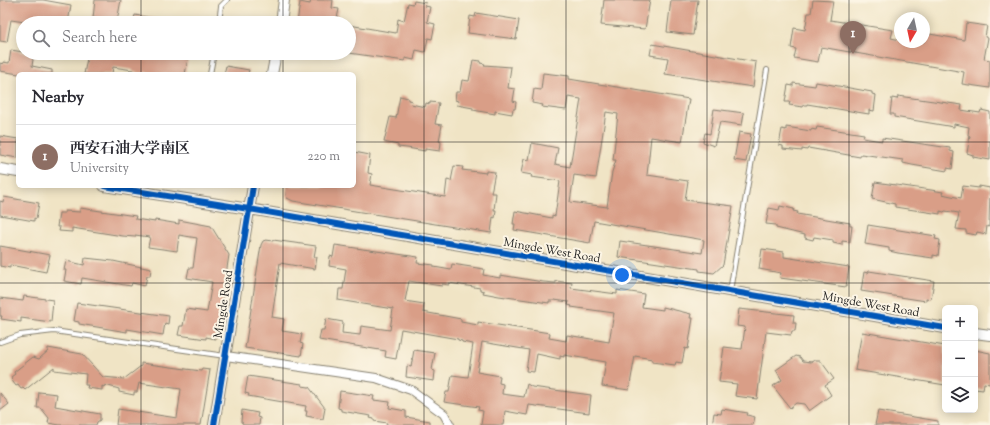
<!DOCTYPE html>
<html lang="en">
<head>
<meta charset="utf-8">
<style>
  :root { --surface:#fff; --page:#f2f2f3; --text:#2b2b33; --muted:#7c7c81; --line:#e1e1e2; --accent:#2563eb }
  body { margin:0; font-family:"Sorts Mill Goudy","Noto Serif SC",serif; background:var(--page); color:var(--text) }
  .controls { position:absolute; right:12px; bottom:12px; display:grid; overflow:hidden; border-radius:6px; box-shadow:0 2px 10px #0003 }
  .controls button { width:36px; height:36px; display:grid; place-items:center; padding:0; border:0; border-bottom:1px solid var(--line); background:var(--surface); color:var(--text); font:20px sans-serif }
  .compass { position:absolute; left:894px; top:12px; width:36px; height:36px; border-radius:50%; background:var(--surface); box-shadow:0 2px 10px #0003; rotate:189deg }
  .you { position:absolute; left:622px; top:275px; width:14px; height:14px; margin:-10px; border:3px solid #fff; border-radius:50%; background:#1a73e8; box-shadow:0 0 0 6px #1a73e833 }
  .badge { display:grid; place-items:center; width:26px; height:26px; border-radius:50%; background:var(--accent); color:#fff; font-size:13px; font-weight:700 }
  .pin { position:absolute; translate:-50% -33px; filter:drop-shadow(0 1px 2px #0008) }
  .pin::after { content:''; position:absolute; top:21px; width:14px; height:12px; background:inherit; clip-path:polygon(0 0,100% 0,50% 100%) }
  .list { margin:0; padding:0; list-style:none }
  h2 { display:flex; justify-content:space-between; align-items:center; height:52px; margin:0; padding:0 16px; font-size:17px }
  h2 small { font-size:13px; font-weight:400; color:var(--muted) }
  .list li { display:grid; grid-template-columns:26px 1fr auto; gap:12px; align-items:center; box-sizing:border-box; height:64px; padding:0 16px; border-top:1px solid var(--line) }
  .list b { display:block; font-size:15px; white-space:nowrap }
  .list p { margin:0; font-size:13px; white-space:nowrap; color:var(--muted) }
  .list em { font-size:13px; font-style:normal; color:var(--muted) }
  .icon { flex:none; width:22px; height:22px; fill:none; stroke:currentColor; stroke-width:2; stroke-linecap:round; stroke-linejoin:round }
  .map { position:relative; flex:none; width:990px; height:425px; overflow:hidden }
  .search { position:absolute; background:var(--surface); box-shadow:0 2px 10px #0003; left:16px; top:16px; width:340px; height:44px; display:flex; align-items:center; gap:10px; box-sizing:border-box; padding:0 14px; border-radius:22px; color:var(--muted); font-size:15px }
  .panel { position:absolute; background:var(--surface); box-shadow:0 2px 10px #0003; left:16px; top:72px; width:340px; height:116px; border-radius:6px }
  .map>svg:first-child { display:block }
  .building { fill:#d99e87; fill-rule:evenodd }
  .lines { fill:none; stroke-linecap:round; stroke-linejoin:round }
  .service-casing { stroke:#868070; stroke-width:6 }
  .minor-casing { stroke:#868070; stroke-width:10 }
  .tertiary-casing { stroke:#868070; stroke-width:12 }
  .service { stroke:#fff; stroke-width:4 }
  .minor { stroke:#fff; stroke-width:8 }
  .tertiary { stroke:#fff; stroke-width:10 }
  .cycleway-casing { stroke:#fcf5e5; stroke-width:8 }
  .cycleway { stroke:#0057b8; stroke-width:6 }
  .grid { fill:none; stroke:#1c1c1c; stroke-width:1; stroke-opacity:0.55 }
  .labels { text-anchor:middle; stroke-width:4; stroke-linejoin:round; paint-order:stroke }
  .street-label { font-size:12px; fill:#1c1c1c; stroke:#fcf5e5 }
</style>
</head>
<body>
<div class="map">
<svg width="990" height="425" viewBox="0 0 990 425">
  <rect width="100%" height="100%" fill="#fcf5e5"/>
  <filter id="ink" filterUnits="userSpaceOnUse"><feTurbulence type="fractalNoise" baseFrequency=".025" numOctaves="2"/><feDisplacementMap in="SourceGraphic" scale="8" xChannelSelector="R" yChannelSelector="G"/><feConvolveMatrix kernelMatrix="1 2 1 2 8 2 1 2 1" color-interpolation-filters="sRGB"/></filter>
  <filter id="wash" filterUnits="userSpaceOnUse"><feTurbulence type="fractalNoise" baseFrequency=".012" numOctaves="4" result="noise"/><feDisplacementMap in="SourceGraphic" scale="16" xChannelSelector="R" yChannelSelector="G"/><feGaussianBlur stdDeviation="0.9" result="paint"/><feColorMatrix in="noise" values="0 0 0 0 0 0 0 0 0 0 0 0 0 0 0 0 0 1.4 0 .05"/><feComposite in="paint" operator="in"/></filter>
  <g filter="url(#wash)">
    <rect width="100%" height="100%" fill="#f0e4c5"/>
    <g id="blocks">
      <path class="building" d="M0 0H43L71 5 68 23H32L11 20 7 42 0 41Z
        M95 0H121L117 21 93 18Z
        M311 0H333L332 8 339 9 336 23H297L300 2 310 4Z
        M604 0H650L645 29 601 25Z
        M671 0H698L693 35 667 32Z
        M813 0 833 1 830 20 893 30 891 38 900 40V42H924V33L964 40 966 23 987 26 985 37 988 38 984 59 990 60V88L962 84 964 72 821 47 818 62 794 58 796 49 791 48 794 28 805 30 808 13H811Z
        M414 1 426 3 425 6 430 7 427 22 435 24 432 39 428 38 425 52 416 50 414 60 405 58V61L349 53V25L396 33 398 19 404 21 408 3 413 4Z
        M476 13 519 20 516 39 468 33 470 16 475 17Z
        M135 15 159 19 158 23H133Z
        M652 44 756 62 753 87 665 74 668 58 650 55Z
        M11 50 23 52V53H34L32 66 52 70V74H19L0 71V63L3 64V62L9 63Z
        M88 53H148L188 59 185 74H161L145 72V74L133 72V70L113 67 112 74H84Z
        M473 60 481 61 480 63 485 64 484 65 511 67 508 88 515 89 513 101 516 102 515 109H513L512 114 495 111V114L473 110V108L457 105 458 101 455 100 456 92H460L462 80 469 81Z
        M226 66 249 70 248 74H224Z
        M543 73 569 76V79L689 99 682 142 651 137 647 175 688 181 685 200 733 206 723 265 714 273 699 271V269L618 257 620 241 702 253 704 240 594 221 590 243 514 230 515 224H513L515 211 552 218V215L555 216 560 181 531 177 532 175 521 173 524 159 529 160 532 143 558 148 555 164 570 167 581 99 568 97 566 110 542 107 543 105 532 103 534 89 541 90ZM606 112 618 114 613 160H616L612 172 607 207 570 202 574 175 596 178Z
        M816 82 872 92V94L876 95 874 111 869 110V114L807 104V105H803V107L789 105 790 102H785L788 85 793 86V83L815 86Z
        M400 96 408 98V100L412 101 411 104 425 107 426 103 430 104V102L439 103 435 124 442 125 439 141 441 142 440 151 425 149V151L407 148 398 147V145L384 142 390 117 396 118Z
        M898 96 962 105 961 110 980 113 981 110 990 112V160L973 157V155L967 153 970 136 968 135 969 127 954 124V127L894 117V114H890L892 98 897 99Z
        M714 109 744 113 742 125 720 122 714 146 703 142 705 133 710 134Z
        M786 127 811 131V129L816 130 817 127 864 134 863 138 882 141V138L950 148V151L954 152 952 169 947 168V171L912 165 903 163V160L861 154 860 157 808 148 807 150 802 149V151L783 149V146L779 145 782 129 786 130Z
        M739 132 751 134 746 162 734 160Z
        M0 136 18 139V158L0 155Z
        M354 152 370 155 368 173 372 174 370 185 445 197 447 180 451 181 454 166 463 167 462 170 486 173V171L495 172 491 193H496L494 210H496L495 218 493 217 491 233 293 201 287 198 286 195 287 186H354Z
        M875 182 931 190 943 192 942 194 961 198 963 186 979 188V186L990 188 989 227 987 226 986 234 977 232 976 235 966 233V230L956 229 959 213 945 211 944 212 940 211V214L895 207V204L872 199Z
        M4 197 39 203 36 219 34 218V221L0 215V201L3 202Z
        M780 206 794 209 793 211 798 212 797 214 850 223V226H852L850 242 842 241V245L833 243V240L814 237 813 240 805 238V235L776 228V225L766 224 769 208 779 210Z
        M80 208 136 216 135 219 155 222V220L179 224V220L211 226 229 255 216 339 206 337V339L178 335 180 326H183L186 309 207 312 212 282 187 278 189 268H193L197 238 179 235 177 251 148 247 150 237 135 235V237L123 236 72 228V232L59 231 60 227H57L59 213H65V211L80 212Z
        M868 225 936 236 935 239 940 240 938 256 933 255V258L898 253 889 251V248L865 244Z
        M266 240 273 241V240L316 246 314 257H317L315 269 280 263 272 317 284 319 282 331 302 334 300 343 303 344 301 356 245 348 261 245 263 241Z
        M335 245 418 257 417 263 434 265V267L451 270 452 264 484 269 483 275 500 278V275L543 282 556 283V281L572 283 571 288 617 294V290L644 294 642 307 663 310V307L691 314 690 318H693L688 349 685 348 682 363 676 362 675 365 652 362V359L635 356 629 390 602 386 606 362 564 355V357L560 356V359L537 354 534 372 526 371 529 350 482 342 477 372 500 376 499 383 503 384 502 394 524 397 527 384 532 387 591 395 589 413 529 405 527 415 505 411 503 425H481L483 411 478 410 479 407 444 402 446 392H449L452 375 468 377 473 344 462 342V341L458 340V339L401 329 396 359 385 357 386 351 319 340 321 330H324L326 319 343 322 342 333 360 335 361 326 390 330 393 309 338 300 339 289H343L346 269 329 266 330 256 333 257ZM409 281 442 286V284L449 285V283L480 288V290L484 291 483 293 499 296 549 303V301H553L554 300 569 302 568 305 572 306 571 307 614 313 609 342 567 335 566 341 549 338 550 333 478 322V325L461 322V319L423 312 424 304 405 301Z
        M0 246 50 255 46 272 10 265V268L0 266Z
        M762 249 784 252V257L849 267 846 287 780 278 781 273 759 269Z
        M85 258 113 261 151 269 150 276H147L145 286 132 283 131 286 82 278 81 284 64 281 66 270H64L66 261 84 265Z
        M869 271 934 281 931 299 926 298V301L861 291 864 272 868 273Z
        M24 296 53 300 51 322 21 318V322L1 319 2 316H0V298L23 301Z
        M77 303 169 316 168 324 165 323 163 335 127 329V332L79 324V322L74 321Z
        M739 309 794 315 793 323H796L795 331H792L791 335 766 332 757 399 735 396 737 384 719 382 724 347 742 349 745 327 737 326Z
        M862 332 945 346V385L855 370Z
        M48 348 82 354 103 377 124 379 141 366V363L201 371 202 369 210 370 201 425H116L118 409 177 418 181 389 139 383 137 392H134V395L119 392V389L105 385 104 387 102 386V390L87 388 88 385H85L86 374 54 370V367L25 390 23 388 21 389 18 385 16 386 13 382 11 377 15 374 14 372 33 357 39 359 48 351Z
        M414 350 435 353 432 370 435 371 434 381 406 377 407 366 411 367Z
        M975 350 990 353V384L984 383 983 390 975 389Z
        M796 356 800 357 803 361 811 362 815 360H820L834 379 825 385 831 395 809 411 804 404 796 403 790 408 773 386 782 380 776 370Z
        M248 376 302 384V386L309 387 325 408 323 419 306 416 307 411H305L306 406 248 396 249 394 245 393Z
        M340 391 374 396 373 400 390 402 389 408 406 411V417L430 421V425H386L387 423 374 421V419L370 418 371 416 341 411V409L338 408Z
        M39 392 57 394 55 406 100 414V420L97 422 96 425H60L48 423 49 418 41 408H37Z
        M0 393 9 404 0 411Z
        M722 409 748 413 747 415 755 417 753 425H712L714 413 721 414Z
        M242 410 258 413 257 417 260 418 259 425H243V423L241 422Z
        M878 411 938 421V425H875Z"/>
    </g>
  </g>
  <g filter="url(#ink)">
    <use href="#blocks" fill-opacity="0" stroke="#868070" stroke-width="1"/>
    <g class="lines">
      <defs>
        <path id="service" d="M219 23 221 6 227 0
          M210 74 214 53
          M730 291 767 70
          M0 342 20 335 54 331 225 356"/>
        <path id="minor" d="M226 356 376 378 411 390 444 414 450 425"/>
        <path id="tertiary" d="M281 23 284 0
          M272 74 276 53
          M0 169 18 172
          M104 186 249 209 945 328
          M975 333 990 335
          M214 425 253 186"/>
      </defs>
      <use href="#service" class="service-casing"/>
      <use href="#minor" class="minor-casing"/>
      <use href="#tertiary" class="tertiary-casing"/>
      <use href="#service" class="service"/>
      <use href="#minor" class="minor"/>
      <use href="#tertiary" class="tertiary"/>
      <defs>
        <path id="cycleway" d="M104 186 249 209 945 328
          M214 425 253 186"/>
      </defs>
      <use href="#cycleway" class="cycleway-casing"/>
      <use href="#cycleway" class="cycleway"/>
    </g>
  </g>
  <path class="grid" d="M141 0V23M283 0V23M424 0V425M566 0V425M707 0V425M849 0V425M141 53V74M283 53V74M0 142H18M354 142H990M141 186V425M283 186V425M0 283H990"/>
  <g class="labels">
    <g class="street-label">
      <text transform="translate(552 250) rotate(10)" y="4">Mingde West Road</text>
      <text transform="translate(223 304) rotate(-81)" y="4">Mingde Road</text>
      <text transform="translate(871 304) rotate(10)" y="4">Mingde West Road</text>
    </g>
  </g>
</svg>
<div class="controls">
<button>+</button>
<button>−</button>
<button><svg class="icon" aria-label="layers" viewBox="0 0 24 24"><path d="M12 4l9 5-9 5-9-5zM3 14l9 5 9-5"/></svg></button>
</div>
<svg class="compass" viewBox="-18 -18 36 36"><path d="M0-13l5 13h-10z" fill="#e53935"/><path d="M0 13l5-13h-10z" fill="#7c7c81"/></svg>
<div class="you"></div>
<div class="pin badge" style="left:853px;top:54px;background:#8d6e63">1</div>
<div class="search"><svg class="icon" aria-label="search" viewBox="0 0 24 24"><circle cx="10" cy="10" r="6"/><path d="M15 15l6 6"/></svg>Search here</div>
<section class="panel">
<h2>Nearby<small></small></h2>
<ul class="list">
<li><span class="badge" style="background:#8d6e63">1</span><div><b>西安石油大学南区</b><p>University</p></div><em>220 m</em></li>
</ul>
</section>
</div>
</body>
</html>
